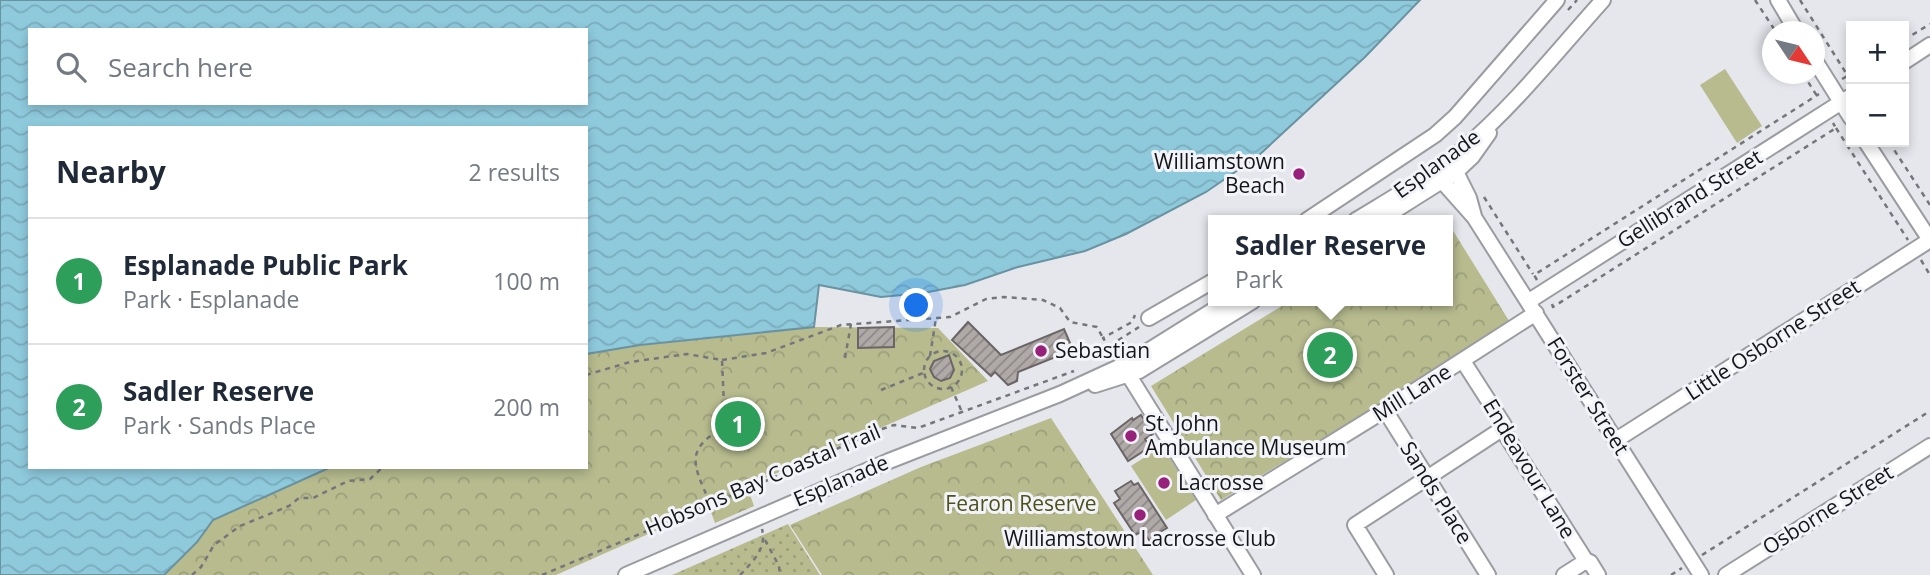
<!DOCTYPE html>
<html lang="en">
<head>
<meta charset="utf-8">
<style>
  :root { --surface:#fff; --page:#f2f2f3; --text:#1f2937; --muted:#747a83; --line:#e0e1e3; --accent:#97207b }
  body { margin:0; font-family:"Open Sans",sans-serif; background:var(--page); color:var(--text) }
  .controls { position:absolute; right:21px; top:21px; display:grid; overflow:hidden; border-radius:0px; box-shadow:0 4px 10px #0003 }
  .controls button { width:63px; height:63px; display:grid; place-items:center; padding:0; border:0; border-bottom:2px solid var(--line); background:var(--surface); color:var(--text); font:35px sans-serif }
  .compass { position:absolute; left:1762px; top:21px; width:63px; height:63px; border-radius:50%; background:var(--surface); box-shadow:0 4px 10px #0003; rotate:125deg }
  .you { position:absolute; left:917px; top:306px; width:24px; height:24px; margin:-18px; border:5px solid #fff; border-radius:50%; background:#1a73e8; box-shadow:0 0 0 10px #1a73e833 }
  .badge { display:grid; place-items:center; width:46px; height:46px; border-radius:50%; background:var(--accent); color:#fff; font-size:23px; font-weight:700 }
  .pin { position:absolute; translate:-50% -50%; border:4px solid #fff; box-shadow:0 2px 7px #0006 }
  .popup { position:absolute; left:1208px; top:215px; width:245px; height:91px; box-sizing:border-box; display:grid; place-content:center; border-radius:0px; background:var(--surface); filter:drop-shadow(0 2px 5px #0005); font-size:23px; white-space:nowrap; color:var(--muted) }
  .popup b { font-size:26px; color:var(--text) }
  .popup::after { content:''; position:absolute; left:50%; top:100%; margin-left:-14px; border:14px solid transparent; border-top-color:var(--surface) }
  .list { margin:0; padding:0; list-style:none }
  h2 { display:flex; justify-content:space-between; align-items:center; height:91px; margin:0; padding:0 28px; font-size:30px }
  h2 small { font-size:23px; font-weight:400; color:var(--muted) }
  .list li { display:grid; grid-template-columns:46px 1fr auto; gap:21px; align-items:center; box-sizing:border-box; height:126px; padding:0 28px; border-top:2px solid var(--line) }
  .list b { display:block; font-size:26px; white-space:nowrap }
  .list p { margin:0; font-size:23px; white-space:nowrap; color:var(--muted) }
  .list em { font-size:23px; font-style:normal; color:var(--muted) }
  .icon { flex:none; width:38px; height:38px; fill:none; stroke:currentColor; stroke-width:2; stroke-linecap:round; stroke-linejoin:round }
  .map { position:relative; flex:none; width:1930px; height:575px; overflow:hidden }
  .search { position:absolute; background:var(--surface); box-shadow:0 4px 10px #0003; left:28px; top:28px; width:560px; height:77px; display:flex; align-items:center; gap:18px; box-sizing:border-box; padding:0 24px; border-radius:0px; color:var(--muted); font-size:26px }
  .panel { position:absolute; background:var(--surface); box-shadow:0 4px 10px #0003; left:28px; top:126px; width:560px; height:343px; border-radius:0px }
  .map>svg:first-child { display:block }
  .grass { fill:#b7bb8e }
  .park { fill:url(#park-crowns) }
  .garden { fill:url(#garden-dots) }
  .water { fill:url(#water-waves); stroke:#6a93a1; stroke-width:2; fill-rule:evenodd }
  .building { fill:url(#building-hatch); stroke:#6b6565; stroke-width:2 }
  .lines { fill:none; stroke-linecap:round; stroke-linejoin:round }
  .minor-casing { stroke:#9b9ca1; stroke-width:18 }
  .path { stroke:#75767a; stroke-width:2.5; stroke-dasharray:5 5; stroke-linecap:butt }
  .minor { stroke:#fff; stroke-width:14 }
  .poi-dot { fill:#97207b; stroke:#f3f4fa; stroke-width:2.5 }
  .labels { text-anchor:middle; stroke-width:6; stroke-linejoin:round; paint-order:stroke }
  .poi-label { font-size:21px; fill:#151517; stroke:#f3f4fa; text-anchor:start }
  .street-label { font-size:21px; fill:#151517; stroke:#f3f4fa }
  .park-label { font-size:21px; fill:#4e5119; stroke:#f3f4fa }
</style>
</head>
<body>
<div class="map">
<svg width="1930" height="575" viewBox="0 0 1930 575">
  <defs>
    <pattern id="park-crowns" width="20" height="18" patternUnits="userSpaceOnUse" patternTransform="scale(1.75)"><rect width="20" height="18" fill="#b7bb8e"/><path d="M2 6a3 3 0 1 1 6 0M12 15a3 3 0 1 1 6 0" fill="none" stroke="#9ca07a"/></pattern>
    <pattern id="garden-dots" width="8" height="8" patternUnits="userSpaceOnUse" patternTransform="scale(1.75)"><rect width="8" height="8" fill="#b7bb8e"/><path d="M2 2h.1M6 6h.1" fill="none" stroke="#9ca07a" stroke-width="1.8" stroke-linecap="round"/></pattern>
    <pattern id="water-waves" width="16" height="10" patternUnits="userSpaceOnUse" patternTransform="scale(1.75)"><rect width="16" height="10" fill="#8ec9dc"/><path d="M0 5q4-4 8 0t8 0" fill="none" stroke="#7aacbc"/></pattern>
    <pattern id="building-hatch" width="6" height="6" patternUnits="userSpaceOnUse" patternTransform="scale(1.75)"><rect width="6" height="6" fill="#afa9a8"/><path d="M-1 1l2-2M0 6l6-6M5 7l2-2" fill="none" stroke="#8d8888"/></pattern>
  </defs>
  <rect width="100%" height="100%" fill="#e6e7ed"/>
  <path class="grass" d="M1725 69 1762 126 1737 143 1700 85Z
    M1162 446 1196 500 1166 520 1131 466Z"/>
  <path class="park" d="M1447 221 1511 324 1221 500 1151 386 1290 301H1447Z
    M814 327 938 328 988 381 747 486 754 506 715 523 709 507 556 575H164L197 542 213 520 331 467H586V354L640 345Z
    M1051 418 1153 575H822L790 525 921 467Z"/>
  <path class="garden" d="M788 524 820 575H672Z"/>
  <path class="water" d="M0 0H1420L1365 57 1257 157 1206 192 1126 234 1085 251 1018 267 965 285 923 293 881 297 819 285 814 327 640 345 586 354V128H30V467H331L213 520 197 542 164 575H0ZM30 30H586V103H30Z"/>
  <path class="building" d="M968 322 1001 355 1064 329 1073 350 1018 372 1017 381 1008 385 995 372 991 376 952 340Z
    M894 327V347L858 348V328Z
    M949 355 954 370 950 378 941 381 934 377 930 369 934 361Z
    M1141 415 1153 434 1145 439 1150 447 1128 461 1111 434 1132 418 1133 420Z
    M1131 481 1134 485 1138 483 1167 528 1160 532 1164 539 1153 546 1143 531 1135 535 1114 503 1120 499 1115 491Z"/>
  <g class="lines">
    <defs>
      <path id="minor" d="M1778 0 1797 32
        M1814 59 1851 118
        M1904 62 1930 45
        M1866 142 1930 240
        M1456 172 1469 198 1474 216
        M1442 181 1474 217 1701 575
        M1307 220 1435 135 1455 117 1557 0
        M1356 220C1392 198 1430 177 1463 149 1515 105 1558 50 1603 0
        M1380 220 1456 172 1472 157 1489 133
        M1529 301 1851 96
        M1149 318 1213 281
        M1463 361 1504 425 1502 429 1586 561 1590 562 1598 575
        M1123 366 1253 575
        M1095 385 1139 371 1253 301
        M1385 410 1488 575
        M1616 440 1930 240
        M1215 515 1385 410 1536 313
        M626 575 889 461 1060 394 1132 361 1228 301
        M1386 575 1355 525 1502 429
        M1564 575 1586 561
        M1726 575 1930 446"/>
    </defs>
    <use href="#minor" class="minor-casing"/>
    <path class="path" d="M1755 0 1776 32
      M1800 0 1851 81
      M1568 10 1577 0
      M1904 40 1930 24
      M1803 74 1819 99
      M1842 79 1851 74
      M1836 128 1908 240
      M1889 142 1930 205
      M1484 197 1533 274
      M1921 260 1930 275
      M1537 280 1534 275 1819 94
      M1552 304 1553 307 1836 128 1833 123
      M1115 348 1114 343 1139 327
      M1118 351 1115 348 1111 350 1103 338 1132 322 1135 315
      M924 370a19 19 0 1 1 38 0a19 19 0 1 1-38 0Z
      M930 356 936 318
      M845 358 851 324
      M722 360 766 353 841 325 950 317 986 299 1004 297 1043 300 1060 308 1070 322 1097 327 1103 338
      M586 375 630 362 687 354 722 360 724 406
      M951 387 962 412
      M881 390 923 373
      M710 503C692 462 684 449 728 425
      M765 540 779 566 780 575
      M1702 555 1930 411
      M192 575 201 567 214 545 240 526 289 506 299 498H313L348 481 370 479 383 467
      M542 575 759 484 876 431 894 425 918 428 1074 371
      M740 575C753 561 767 549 762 529
      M1671 575 1682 568"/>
    <use href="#minor" class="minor"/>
  </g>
  <g class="poi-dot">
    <circle cx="1299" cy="174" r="7"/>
    <circle cx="1041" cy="351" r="7"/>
    <circle cx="1131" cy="436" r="7"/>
    <circle cx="1164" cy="483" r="7"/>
    <circle cx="1140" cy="515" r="7"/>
  </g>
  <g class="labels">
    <g class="poi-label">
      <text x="1285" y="169" text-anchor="end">Williamstown<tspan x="1285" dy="24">Beach</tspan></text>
      <text x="1055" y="358">Sebastian</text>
      <text x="1145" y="431">St. John<tspan x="1145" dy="24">Ambulance Museum</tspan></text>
      <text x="1178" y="490">Lacrosse</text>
      <text x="1140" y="546" text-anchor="middle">Williamstown Lacrosse Club</text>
    </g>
    <g class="street-label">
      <text transform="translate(1437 164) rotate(-36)" y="7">Esplanade</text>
      <text transform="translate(1690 199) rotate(-32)" y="7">Gellibrand Street</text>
      <text transform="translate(1773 340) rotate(-33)" y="7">Little Osborne Street</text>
      <text transform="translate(1412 393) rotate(-32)" y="7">Mill Lane</text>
      <text transform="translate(1588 396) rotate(58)" y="7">Forster Street</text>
      <text transform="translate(1529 469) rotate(59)" y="7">Endeavour Lane</text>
      <text transform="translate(763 480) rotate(-23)" y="7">Hobsons Bay Coastal Trail</text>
      <text transform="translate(841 481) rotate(-23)" y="7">Esplanade</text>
      <text transform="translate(1436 493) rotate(58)" y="7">Sands Place</text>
      <text transform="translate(1828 510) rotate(-32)" y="7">Osborne Street</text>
    </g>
    <g class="park-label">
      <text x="1021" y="511">Fearon Reserve</text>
    </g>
  </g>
</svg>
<div class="controls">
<button>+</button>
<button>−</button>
</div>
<svg class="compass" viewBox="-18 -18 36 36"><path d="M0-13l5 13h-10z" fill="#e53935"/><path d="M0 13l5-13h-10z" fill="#747a83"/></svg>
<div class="you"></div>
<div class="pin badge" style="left:738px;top:424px;background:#2e9e5b">1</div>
<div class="pin badge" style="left:1330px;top:355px;background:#2e9e5b">2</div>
<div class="popup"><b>Sadler Reserve</b>Park</div>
<div class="search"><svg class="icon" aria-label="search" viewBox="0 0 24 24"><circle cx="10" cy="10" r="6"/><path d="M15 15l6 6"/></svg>Search here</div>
<section class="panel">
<h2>Nearby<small>2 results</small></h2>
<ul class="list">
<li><span class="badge" style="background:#2e9e5b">1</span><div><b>Esplanade Public Park</b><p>Park · Esplanade</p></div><em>100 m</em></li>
<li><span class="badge" style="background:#2e9e5b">2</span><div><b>Sadler Reserve</b><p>Park · Sands Place</p></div><em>200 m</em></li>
</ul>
</section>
</div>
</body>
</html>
